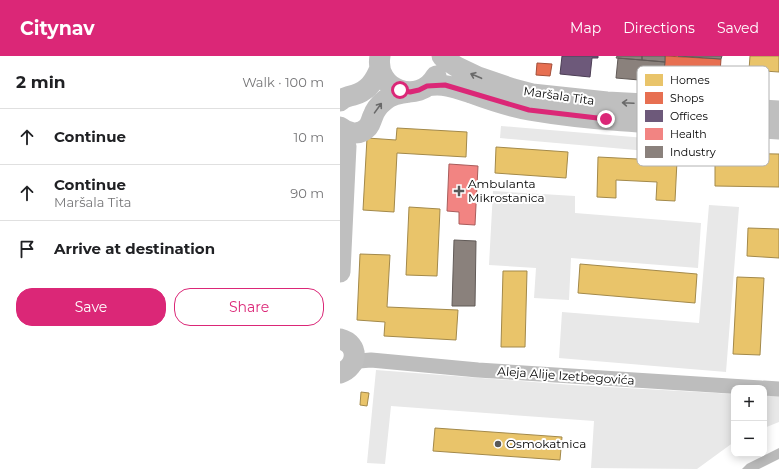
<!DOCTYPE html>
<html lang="en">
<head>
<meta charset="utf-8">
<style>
  :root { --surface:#fff; --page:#f6f6f6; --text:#202124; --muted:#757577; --line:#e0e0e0; --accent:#db2777 }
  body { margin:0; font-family:Montserrat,sans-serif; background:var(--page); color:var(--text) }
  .controls { position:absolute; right:12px; bottom:12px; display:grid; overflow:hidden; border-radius:8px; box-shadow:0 2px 10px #0003 }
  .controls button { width:36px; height:36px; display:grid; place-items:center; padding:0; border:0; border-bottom:1px solid var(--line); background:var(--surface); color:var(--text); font:20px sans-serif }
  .stop { position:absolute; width:12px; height:12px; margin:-9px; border:3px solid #db2777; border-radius:50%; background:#fff }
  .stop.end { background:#db2777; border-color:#fff; box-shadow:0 1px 4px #0008 }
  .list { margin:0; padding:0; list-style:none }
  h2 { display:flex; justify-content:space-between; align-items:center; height:52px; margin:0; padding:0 16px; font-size:17px }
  h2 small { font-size:13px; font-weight:400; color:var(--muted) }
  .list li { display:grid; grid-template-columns:26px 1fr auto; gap:12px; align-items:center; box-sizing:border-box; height:56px; padding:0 16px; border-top:1px solid var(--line) }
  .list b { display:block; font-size:15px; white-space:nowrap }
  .list p { margin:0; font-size:13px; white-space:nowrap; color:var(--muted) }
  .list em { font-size:13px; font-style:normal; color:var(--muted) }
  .actions { display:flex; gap:8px; padding:12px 16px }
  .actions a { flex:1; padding:9px 0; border:1px solid var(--accent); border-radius:16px; text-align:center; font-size:14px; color:var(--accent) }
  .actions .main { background:var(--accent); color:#fff }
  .icon { flex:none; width:22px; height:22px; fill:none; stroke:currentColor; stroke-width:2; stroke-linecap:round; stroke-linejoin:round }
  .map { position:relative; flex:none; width:439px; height:413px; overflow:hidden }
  header { display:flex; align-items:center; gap:24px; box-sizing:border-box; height:56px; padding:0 20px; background:var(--accent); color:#fff }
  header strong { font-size:19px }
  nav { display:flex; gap:22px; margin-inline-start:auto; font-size:14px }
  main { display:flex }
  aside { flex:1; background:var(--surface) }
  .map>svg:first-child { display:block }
  .green { fill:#e8e8e8 }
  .water { fill:#bababa }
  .homes { fill:#e9c46a; stroke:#a3894a }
  .shops { fill:#e76f51; stroke:#a24e39 }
  .offices { fill:#6d597a; stroke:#4c3e55 }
  .health { fill:#f28482; stroke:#a95c5b }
  .industry { fill:#8a817c; stroke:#615a57 }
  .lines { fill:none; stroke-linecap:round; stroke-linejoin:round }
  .street { stroke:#bdbdbd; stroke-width:15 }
  .secondary { stroke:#bfbfbf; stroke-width:21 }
  .oneway { stroke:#696969 }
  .route { stroke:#db2777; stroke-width:5 }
  .poi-dot { fill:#595959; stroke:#fff; stroke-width:1.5 }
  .labels { text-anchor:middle; stroke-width:4; stroke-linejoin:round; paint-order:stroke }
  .street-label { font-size:12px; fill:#000; stroke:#fff }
  .poi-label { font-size:12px; fill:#000; stroke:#fff; text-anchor:start }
  .key { fill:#fff; stroke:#b2b2b2; stroke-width:1 }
  .key-label { font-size:11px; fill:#000 }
</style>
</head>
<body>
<header>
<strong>Citynav</strong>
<nav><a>Map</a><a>Directions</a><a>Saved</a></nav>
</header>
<main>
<aside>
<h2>2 min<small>Walk · 100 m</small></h2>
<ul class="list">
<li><svg class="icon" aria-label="ahead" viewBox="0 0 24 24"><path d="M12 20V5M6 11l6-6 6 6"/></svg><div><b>Continue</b></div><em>10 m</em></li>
<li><svg class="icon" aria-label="ahead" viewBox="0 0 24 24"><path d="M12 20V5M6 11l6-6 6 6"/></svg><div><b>Continue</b><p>Maršala Tita</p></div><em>90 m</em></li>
<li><svg class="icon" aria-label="arrive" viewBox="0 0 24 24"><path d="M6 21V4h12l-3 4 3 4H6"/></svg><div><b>Arrive at destination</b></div></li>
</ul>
<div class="actions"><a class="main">Save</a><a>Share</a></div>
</aside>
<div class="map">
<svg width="439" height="413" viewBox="0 0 439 413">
  <rect width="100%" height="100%" fill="#fff"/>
  <path class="green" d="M161 70 365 87 364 100 160 82Z
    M153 135 235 140V157L361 167 358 212 231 202 229 244 194 242 196 212 149 209Z
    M369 149 399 151 386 316 219 302 222 256 359 267Z
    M36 314 232 329 394 338V386L357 413 251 412 254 365 51 350 45 408 27 407Z
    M424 339 439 340V366L424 372Z"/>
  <path class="water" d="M439 392V403L419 413H402L407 408Z"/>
  <path class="homes" d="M410 0H439V16L409 14Z
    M57 72 127 76 126 101 57 97 54 156 23 154 27 82 56 84Z
    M156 91 228 96 226 122 155 117Z
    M375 97 439 98V131L375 130Z
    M258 101 337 105 335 145 316 144 317 126 276 124V142L257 141Z
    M69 151 100 153 97 220 66 219Z
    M408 172 439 173V202L407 200Z
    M20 198 50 199 47 251 118 254 116 284 44 280 45 266 17 264Z
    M240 208 357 218 355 247 238 237Z
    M163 215H187L185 291H161Z
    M397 221 424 222 420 299 393 298Z
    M21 336 29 337 27 350 20 349Z
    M95 372 222 381 220 404 93 395Z"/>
  <path class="shops" d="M325 0 381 3 379 31 359 30V22L324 19Z
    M197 7 212 8 210 20 196 19Z"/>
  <path class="offices" d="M222 0H258V2H252L250 21 220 18Z"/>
  <path class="health" d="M109 108 138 110 135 169 119 168V156L107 155Z"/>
  <path class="industry" d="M277 0H302V4L276 2Z
    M302 0H325V6L302 4Z
    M338 0H382L381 3Z
    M278 2 325 6 323 26 276 22Z
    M114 184 136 185 135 250H112Z"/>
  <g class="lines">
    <path class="street" d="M10 312 19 305 31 304 138 314 421 332
      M424 332 439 333"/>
    <path class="secondary" d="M40 0C34 34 79 50 96 20
      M102 0 106 4 117 11 138 21 173 33 192 38 267 46 439 55
      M87 30C104 27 116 32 131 37 150 44 170 51 190 54 272 68 356 68 439 73
      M0 45C4 41 9 40 14 39 28 35 35 25 40 12
      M0 71C8 78 20 80 28 71 31 67 31 64 33 60 35 54 39 49 44 45 51 38 61 37 70 36
      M0 216 6 90
      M0 283C20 288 18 311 0 317"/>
  </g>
  <defs><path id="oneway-shaft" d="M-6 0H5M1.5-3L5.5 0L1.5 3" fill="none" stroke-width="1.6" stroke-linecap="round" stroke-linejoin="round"/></defs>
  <g class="oneway">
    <use href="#oneway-shaft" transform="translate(136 20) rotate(-157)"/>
    <use href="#oneway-shaft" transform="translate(288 47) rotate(-177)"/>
    <use href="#oneway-shaft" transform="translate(38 52) rotate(-54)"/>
  </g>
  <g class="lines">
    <path class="route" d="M60 34 70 36 79 34 87 30 105 29 189 54 266 63"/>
  </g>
  <g class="poi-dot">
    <path d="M117 129h4v4h4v4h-4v4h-4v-4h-4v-4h4z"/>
    <circle cx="158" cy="388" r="4"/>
  </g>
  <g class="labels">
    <g class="street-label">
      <text transform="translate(219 40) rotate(8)" y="4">Maršala Tita</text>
      <text transform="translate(226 320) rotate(4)" y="4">Aleja Alije Izetbegovića</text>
    </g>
    <g class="poi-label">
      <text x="128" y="132">Ambulanta<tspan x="128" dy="14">Mikrostanica</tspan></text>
      <text x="166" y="392">Osmokatnica</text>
    </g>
  </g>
  <rect x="297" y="10" width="132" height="100" rx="6" class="key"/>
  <rect x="305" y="18" width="18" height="12" fill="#e9c46a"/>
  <rect x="305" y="36" width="18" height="12" fill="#e76f51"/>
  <rect x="305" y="54" width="18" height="12" fill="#6d597a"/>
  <rect x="305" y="72" width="18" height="12" fill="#f28482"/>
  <rect x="305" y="90" width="18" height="12" fill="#8a817c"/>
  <g class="key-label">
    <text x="330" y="28">Homes</text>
    <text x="330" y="46">Shops</text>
    <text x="330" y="64">Offices</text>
    <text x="330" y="82">Health</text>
    <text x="330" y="100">Industry</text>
  </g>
</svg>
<div class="controls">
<button>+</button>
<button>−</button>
</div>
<div class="stop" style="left:60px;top:34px"></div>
<div class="stop end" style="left:266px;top:63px"></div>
</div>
</main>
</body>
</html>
